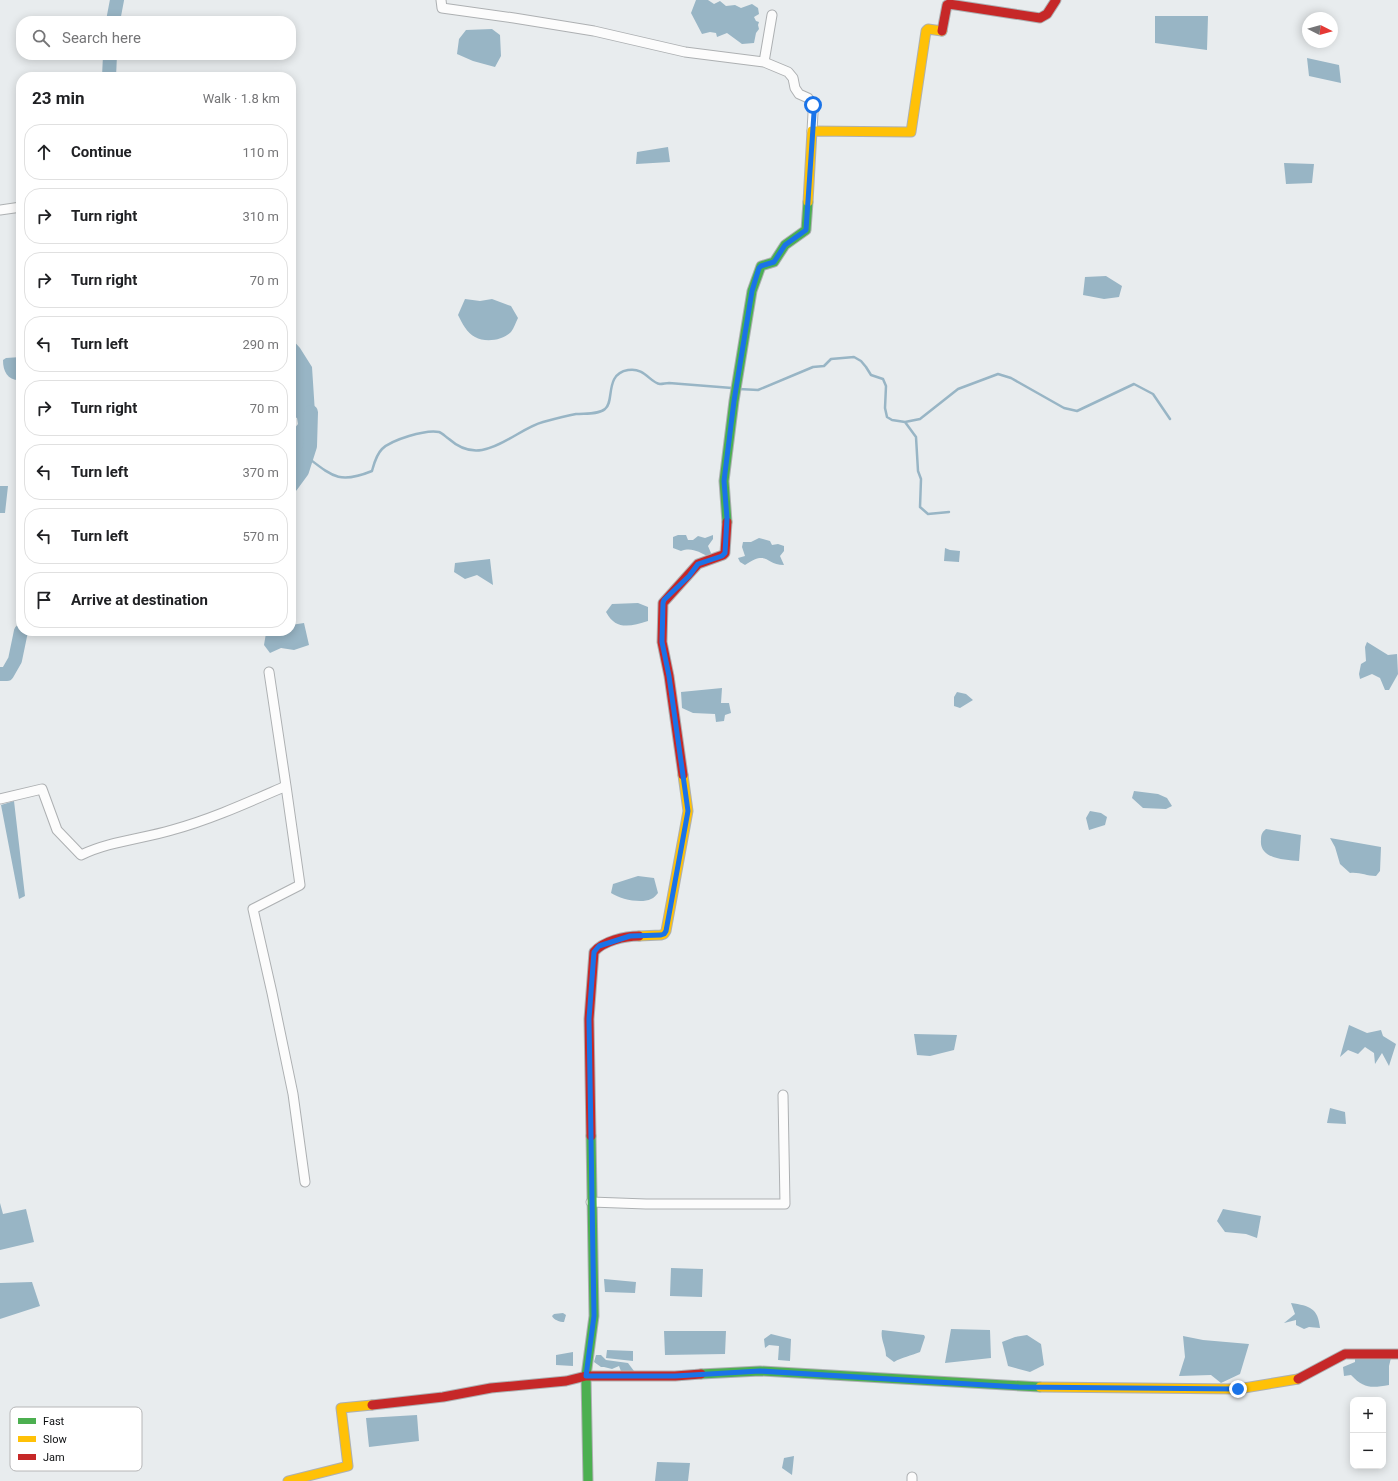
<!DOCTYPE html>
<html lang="en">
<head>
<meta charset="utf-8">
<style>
  :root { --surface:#fff; --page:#f2f2f2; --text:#202124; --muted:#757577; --line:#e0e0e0 }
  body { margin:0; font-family:Roboto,sans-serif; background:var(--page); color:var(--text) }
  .controls { position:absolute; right:12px; bottom:12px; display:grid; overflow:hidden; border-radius:8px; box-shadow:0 2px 10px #0003 }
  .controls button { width:36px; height:36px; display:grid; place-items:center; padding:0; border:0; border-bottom:1px solid var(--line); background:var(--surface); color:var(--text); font:20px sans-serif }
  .compass { position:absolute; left:1302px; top:12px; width:36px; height:36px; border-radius:50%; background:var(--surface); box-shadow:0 2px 10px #0003; rotate:96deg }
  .stop { position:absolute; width:12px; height:12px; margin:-9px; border:3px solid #1a73e8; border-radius:50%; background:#fff }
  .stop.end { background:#1a73e8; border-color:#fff; box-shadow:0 1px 4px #0008 }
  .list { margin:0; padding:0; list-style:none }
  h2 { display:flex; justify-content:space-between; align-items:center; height:52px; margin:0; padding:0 16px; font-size:17px }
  h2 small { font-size:13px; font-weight:400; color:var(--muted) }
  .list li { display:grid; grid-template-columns:26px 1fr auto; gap:12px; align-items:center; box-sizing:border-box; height:56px; margin:0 8px 8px; padding:0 8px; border:1px solid var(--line); border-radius:16px }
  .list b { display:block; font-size:15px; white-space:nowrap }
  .list em { font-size:13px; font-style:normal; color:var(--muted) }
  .icon { flex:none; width:22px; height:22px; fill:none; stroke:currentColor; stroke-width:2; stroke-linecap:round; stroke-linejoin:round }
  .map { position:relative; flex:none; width:1398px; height:1481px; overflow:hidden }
  .search { position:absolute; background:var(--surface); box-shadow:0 2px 10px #0003; left:16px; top:16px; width:280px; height:44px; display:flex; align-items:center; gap:10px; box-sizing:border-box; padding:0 14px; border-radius:16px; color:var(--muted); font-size:15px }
  .panel { position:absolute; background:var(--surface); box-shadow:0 2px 10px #0003; left:16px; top:72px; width:280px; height:564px; border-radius:16px }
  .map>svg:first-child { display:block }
  .water { fill:#98b5c5 }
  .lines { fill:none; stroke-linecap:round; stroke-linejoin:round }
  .stream { stroke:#98b5c5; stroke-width:2.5 }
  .river { stroke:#98b5c5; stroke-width:14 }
  .street-casing { stroke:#adb0b2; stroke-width:11 }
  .fast-casing { stroke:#adb0b2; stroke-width:11 }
  .slow-casing { stroke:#adb0b2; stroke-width:11 }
  .jam-casing { stroke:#adb0b2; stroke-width:11 }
  .street { stroke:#fcfcfc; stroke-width:9 }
  .fast { stroke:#4caf50; stroke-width:9 }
  .slow { stroke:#ffc107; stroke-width:9 }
  .jam { stroke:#c62828; stroke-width:9 }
  .route { stroke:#1a73e8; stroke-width:5 }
  .key { fill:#fff; stroke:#b6b6b7; stroke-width:1 }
  .key-label { font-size:11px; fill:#0a0c0e }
</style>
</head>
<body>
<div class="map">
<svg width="1398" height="1481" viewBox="0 0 1398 1481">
  <rect width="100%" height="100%" fill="#e8ecee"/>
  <path class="water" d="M696 0H708L714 4 720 1 726 6 735 5 741 8 752 4 758 8 759 14 754 17 756 21 759 22 758 25 759 29 756 33 754 43 742 44 727 33 717 37 716 33 710 32 702 34 691 13Z
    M1155 16H1208L1207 50 1155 43Z
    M492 29 500 35 501 56 495 67 473 61 457 54 459 39 466 30Z
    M1307 58 1339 65 1341 83 1309 76Z
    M668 147 670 162 636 164 637 152Z
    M1284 163 1314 164 1312 183 1286 184Z
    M1106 276 1122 286 1119 297 1104 299 1083 295 1085 277Z
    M465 299 480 301 492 299 511 306 518 318C516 322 514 328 511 332 503 340 486 343 475 337 467 333 462 323 458 315Z
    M291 338 300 348 312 367 315 413 314 425 309 434 307 447 302 468 291 490C291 473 286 436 298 424L297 418 292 416 291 406 296 385 291 362Z
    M21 357V380C8 381 3 372 3 360L6 358Z
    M0 486H8L5 513H0Z
    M678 535H686L688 540H693L698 536 705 538 713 535V539L708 546 711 553 709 557C699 552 692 547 681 551L673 548V537Z
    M759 538 770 541 772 545 778 544 784 546V551L780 556 784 565C765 565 768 549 745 565L740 562 738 558 745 556 742 547 743 542H751Z
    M945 548 950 550 960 551 959 562 944 561Z
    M490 559 493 585 477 575 465 579 454 572 455 563Z
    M638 603 648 607V621C631 626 616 631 606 612L612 604Z
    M304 623 309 645 294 650 281 648 270 653 264 645 266 633 268 631H291V625Z
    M1367 642 1388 655 1397 654 1398 674 1389 690H1385L1380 678 1372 674 1360 679 1359 674 1361 664 1366 661 1365 647Z
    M722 688 721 703H729L731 713 725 715 724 721 716 722 715 714 693 713 682 708 681 692Z
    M957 692 966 694 973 700 960 708 954 706V697Z
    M1134 791 1158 794 1167 798 1172 806 1166 809 1143 808 1132 798Z
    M14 801 25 896 19 899 1 805Z
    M1090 811 1101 813 1107 817 1105 825 1089 830 1086 818Z
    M1266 829 1301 835 1299 861C1285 860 1259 859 1261 840 1261 835 1262 832 1266 829Z
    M1330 838 1381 847 1380 871 1376 876C1366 876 1360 872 1350 873L1340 864 1335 847Z
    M638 876 654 878 658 893C656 895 654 898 651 899 641 904 620 899 611 893L613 884Z
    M1349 1025 1367 1033 1381 1030 1383 1036 1396 1044 1389 1066 1382 1053 1375 1064 1374 1053 1365 1047 1358 1054 1348 1050 1340 1057Z
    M914 1034 957 1035 954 1050 930 1056 917 1055Z
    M1330 1108 1345 1112 1346 1124 1327 1123Z
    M0 1203 3 1214 26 1209 34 1242 0 1250Z
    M1223 1209 1261 1216 1257 1238 1246 1234 1225 1232 1217 1221Z
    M671 1268 703 1269 702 1297 670 1296Z
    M604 1279 636 1282 635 1293 605 1292Z
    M32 1282 40 1306 0 1319V1283Z
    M1291 1303C1310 1306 1318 1308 1320 1328L1309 1327 1304 1329 1296 1325V1320L1284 1323 1295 1314Z
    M563 1313 566 1315 564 1322C560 1322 554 1320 552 1316L554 1314Z
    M951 1329 990 1330 991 1358 945 1363Z
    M882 1330 924 1335 925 1337 920 1352C911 1356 902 1357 894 1362L886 1356C886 1347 880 1339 882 1330Z
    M664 1331H726L725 1354 665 1355Z
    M771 1334 791 1339 790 1361 778 1360 779 1346 769 1345 765 1348 764 1339Z
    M1027 1335 1041 1344 1044 1365 1030 1372 1008 1366 1002 1342 1015 1337Z
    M1183 1336 1203 1340 1249 1344 1240 1374 1221 1383 1211 1375 1179 1376 1185 1357Z
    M607 1350 633 1351V1361L606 1358Z
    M573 1352V1366L556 1365V1355Z
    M1355 1354H1392L1389 1366V1385C1372 1388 1364 1389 1351 1375L1344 1376 1343 1367 1355 1362Z
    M596 1355H601L606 1360 628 1363 634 1371 622 1374 619 1366 612 1369 604 1367H601L594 1362Z
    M417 1415 419 1441 369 1447 366 1418Z
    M794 1456 792 1475 782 1468 784 1458Z
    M657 1462 690 1463 688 1481H655Z"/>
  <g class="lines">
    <path class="stream" d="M739 389 758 390 813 367 824 366 831 359 854 357 861 361 866 367 871 375 883 379 886 386 885 408 887 417 892 420 905 422 920 419 958 389 998 374 1011 378 1064 408 1077 411 1134 384 1153 394 1170 419
      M905 422 916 437 918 471 921 479 920 507 928 514 949 512
      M307 457C333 477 340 484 372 471 374 464 376 455 382 449 391 440 426 429 439 432 442 433 446 437 449 439 458 447 470 452 482 450 504 446 524 427 543 422 554 419 565 416 576 414 584 413 598 415 605 409 615 402 604 374 628 370 645 367 650 383 660 384 663 384 666 383 669 383L732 388"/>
    <path class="river" d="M113 21 117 0
      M109 77 110 55
      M291 486 302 471 310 446 311 412
      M0 674H7L15 660 21 631"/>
    <defs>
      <path id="street" d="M441 0 442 8 514 18 594 31 685 52 764 62 788 72 793 78 795 88 799 94 808 98 813 105V113L812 131
        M764 62 772 15
        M0 210 21 207
        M269 672 286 786
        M0 799 42 789 57 830 81 855C110 841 142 839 172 830 212 819 249 802 286 786L300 885 253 909 272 993 293 1094 305 1182
        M591 1202 646 1204H785L783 1095
        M912 1481V1477"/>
      <path id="fast" d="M727 522 724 481 734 401 752 291 761 266 774 262 785 245 806 230 808 202
        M701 1374 760 1371 1040 1387
        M588 1481 586 1376 594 1316 591 1136"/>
      <path id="slow" d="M808 202 812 131 911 132 926 31 928 29 942 31
        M639 936 661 935 664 934 666 931 688 811 683 775
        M1040 1387 1238 1389 1298 1379
        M288 1481 348 1466 341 1408 372 1405"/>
      <path id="jam" d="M942 31 947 5 949 4 1040 18 1047 14 1056 0
        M683 775 669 676 662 642 663 603 698 564 723 555 725 553 727 522
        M591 1136 589 1019 594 952C603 941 625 936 639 936
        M1298 1379 1345 1354H1398
        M372 1405 443 1397 491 1388 566 1381 586 1376H675L701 1374"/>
    </defs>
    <use href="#street" class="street-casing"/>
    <use href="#fast" class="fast-casing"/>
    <use href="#slow" class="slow-casing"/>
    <use href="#jam" class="jam-casing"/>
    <use href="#street" class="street"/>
    <use href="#fast" class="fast"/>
    <use href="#slow" class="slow"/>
    <use href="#jam" class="jam"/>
  </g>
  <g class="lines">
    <path class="route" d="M813 105 814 113 806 230 785 245 774 262 761 266 759 268 752 291 734 401 724 481 727 518 725 553 722 556 698 564 689 576 664 600 663 603 662 642 669 676 688 811 666 931 664 934 661 935 630 936 599 946 594 952 589 1019 594 1316 586 1376H675L760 1371 1019 1387 1238 1389"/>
  </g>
  <rect x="10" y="1407" width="132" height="64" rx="6" class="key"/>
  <rect x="18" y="1418" width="18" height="6" fill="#4caf50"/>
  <rect x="18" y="1436" width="18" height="6" fill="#ffc107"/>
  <rect x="18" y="1454" width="18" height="6" fill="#c62828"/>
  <g class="key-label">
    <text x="43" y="1425">Fast</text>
    <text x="43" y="1443">Slow</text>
    <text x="43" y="1461">Jam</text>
  </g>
</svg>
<div class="controls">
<button>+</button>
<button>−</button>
</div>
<svg class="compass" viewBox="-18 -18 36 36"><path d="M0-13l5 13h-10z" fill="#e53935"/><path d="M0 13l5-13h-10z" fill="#757577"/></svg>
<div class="stop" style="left:813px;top:105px"></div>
<div class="stop end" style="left:1238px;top:1389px"></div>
<div class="search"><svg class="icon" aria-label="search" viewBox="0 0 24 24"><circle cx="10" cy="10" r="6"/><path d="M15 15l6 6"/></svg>Search here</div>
<section class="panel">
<h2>23 min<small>Walk · 1.8 km</small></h2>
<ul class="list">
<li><svg class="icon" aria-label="ahead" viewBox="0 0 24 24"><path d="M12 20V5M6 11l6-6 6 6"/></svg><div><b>Continue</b></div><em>110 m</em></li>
<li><svg class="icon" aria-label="right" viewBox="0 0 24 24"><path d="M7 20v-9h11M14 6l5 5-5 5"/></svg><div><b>Turn right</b></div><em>310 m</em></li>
<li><svg class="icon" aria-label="right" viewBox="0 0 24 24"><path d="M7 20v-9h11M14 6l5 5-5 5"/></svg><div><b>Turn right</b></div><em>70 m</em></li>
<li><svg class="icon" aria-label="left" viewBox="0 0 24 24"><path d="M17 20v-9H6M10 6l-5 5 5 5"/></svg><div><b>Turn left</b></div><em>290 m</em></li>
<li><svg class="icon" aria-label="right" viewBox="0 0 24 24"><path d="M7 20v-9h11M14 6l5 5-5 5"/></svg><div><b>Turn right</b></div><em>70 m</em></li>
<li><svg class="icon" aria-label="left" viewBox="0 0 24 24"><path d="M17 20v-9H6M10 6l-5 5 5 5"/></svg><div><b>Turn left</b></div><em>370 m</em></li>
<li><svg class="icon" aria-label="left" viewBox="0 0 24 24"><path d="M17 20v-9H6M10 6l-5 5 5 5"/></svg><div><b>Turn left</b></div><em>570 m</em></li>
<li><svg class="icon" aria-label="arrive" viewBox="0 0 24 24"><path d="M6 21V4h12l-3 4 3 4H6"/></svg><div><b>Arrive at destination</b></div></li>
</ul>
</section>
</div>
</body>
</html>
